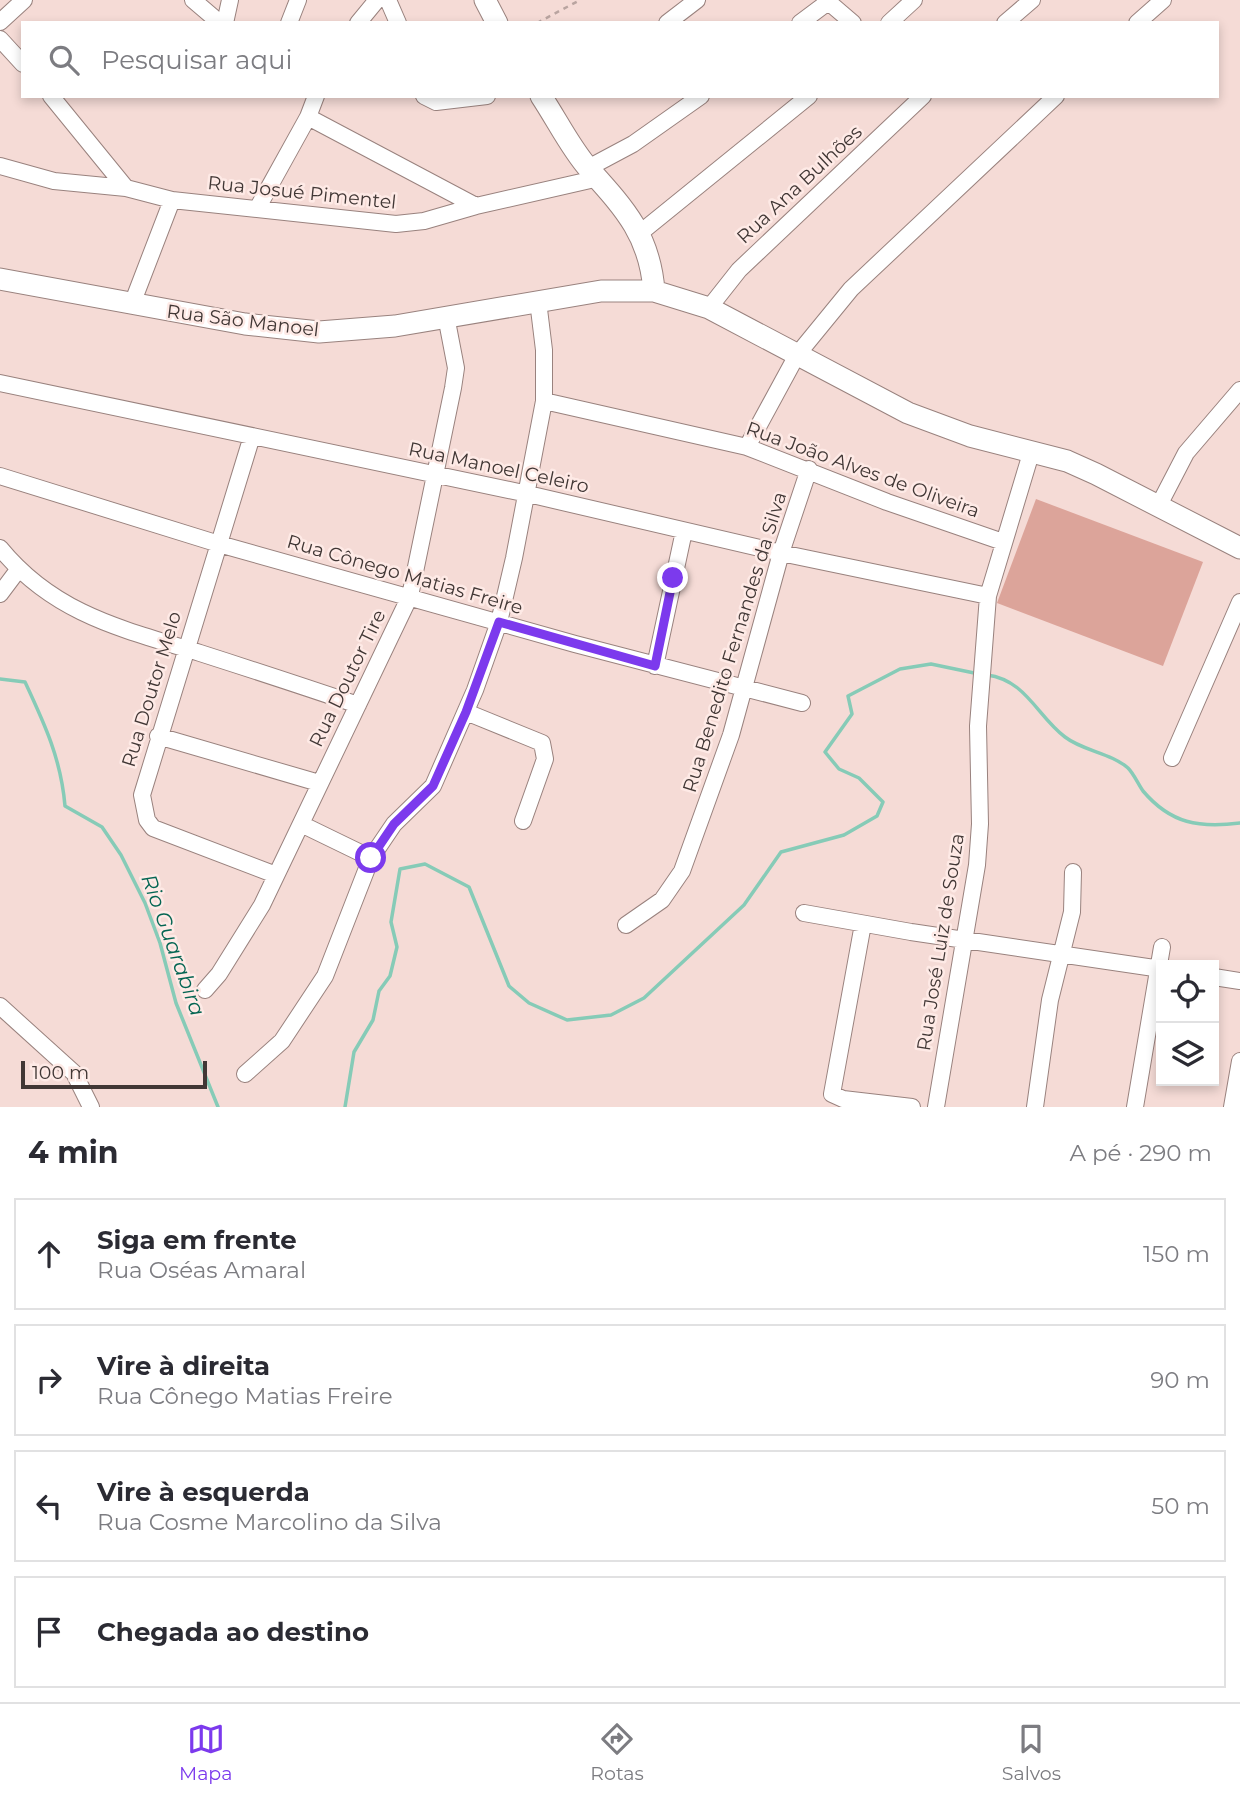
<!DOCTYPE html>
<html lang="pt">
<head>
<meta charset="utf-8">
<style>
  :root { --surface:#fff; --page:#f7f7f7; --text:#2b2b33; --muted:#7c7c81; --line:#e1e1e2; --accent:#7c3aed }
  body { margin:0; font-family:Montserrat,sans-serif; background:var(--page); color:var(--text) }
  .controls { position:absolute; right:21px; bottom:21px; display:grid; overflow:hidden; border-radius:0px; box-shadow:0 4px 10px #0003 }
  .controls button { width:63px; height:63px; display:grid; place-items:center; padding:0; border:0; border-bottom:2px solid var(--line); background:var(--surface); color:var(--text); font:35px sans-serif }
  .scale { position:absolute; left:21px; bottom:18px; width:186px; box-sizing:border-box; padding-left:7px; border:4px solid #413735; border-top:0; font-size:19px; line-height:24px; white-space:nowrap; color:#413735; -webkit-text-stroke:5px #feeae6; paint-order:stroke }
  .stop { position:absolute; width:21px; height:21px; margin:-16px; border:5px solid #7c3aed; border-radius:50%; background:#fff }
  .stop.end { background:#7c3aed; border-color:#fff; box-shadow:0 2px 7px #0008 }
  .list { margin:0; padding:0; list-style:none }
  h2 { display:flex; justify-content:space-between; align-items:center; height:91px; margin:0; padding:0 28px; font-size:30px }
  h2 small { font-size:23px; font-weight:400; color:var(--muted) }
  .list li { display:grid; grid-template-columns:46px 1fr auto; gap:21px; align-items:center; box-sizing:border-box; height:112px; margin:0 14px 14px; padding:0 14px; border:2px solid var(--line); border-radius:0px }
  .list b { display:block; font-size:26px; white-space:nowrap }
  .list p { margin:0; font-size:23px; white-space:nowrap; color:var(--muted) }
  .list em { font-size:23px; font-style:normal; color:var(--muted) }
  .icon { flex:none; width:38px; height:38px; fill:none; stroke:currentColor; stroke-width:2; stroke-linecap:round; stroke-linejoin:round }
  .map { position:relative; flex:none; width:1240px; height:1107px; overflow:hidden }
  .search { position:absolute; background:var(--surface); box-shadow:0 4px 10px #0003; left:21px; right:21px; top:21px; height:77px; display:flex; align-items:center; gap:18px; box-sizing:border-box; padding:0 24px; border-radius:0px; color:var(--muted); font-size:26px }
  .sheet { height:595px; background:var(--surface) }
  nav { display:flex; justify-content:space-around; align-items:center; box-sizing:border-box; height:98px; border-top:2px solid var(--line); background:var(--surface); font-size:19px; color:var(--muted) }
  nav a { display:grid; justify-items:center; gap:4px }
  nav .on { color:var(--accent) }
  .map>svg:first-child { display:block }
  .green { fill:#dca49a }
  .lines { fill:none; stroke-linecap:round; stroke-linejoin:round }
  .stream { stroke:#86cbb7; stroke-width:3.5 }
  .minor-casing { stroke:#99827e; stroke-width:18 }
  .major-casing { stroke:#99827e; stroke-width:23 }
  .path { stroke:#b9a4a0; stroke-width:2.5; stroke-dasharray:5 5; stroke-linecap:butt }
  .minor { stroke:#fff; stroke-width:16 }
  .major { stroke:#fff; stroke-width:21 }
  .route { stroke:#7c3aed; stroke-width:9 }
  .labels { text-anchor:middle; stroke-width:5; stroke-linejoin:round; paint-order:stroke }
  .street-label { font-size:19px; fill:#413735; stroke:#feeae6 }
  .water-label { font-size:21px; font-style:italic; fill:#046552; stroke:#feeae6 }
</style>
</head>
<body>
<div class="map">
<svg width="1240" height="1107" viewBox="0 0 1240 1107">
  <rect width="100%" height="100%" fill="#f5dbd6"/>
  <path class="green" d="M1036 499 1203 562 1163 666 997 603Z"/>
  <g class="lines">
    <path class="stream" d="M987 675C1026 680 1037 716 1065 737 1083 751 1111 753 1128 768 1134 774 1138 784 1143 791 1171 824 1199 828 1240 823
      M0 679 25 682C45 725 61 759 65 806L102 827 121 855 145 903 160 943 176 1003 218 1107
      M345 1107 354 1052 373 1020 379 991 390 976 397 947 391 922 400 869 425 864 469 887 509 986 529 1003 567 1020 611 1015 644 998 744 905 781 852 844 835 877 816 883 802 859 778 839 769 825 752 852 714 848 696 900 669 931 664 979 674"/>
    <defs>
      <path id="minor" d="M193 0 220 23
        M388 0 398 23
        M826 0 853 23
        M0 22 24 0
        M225 23 230 0
        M289 23 298 0
        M358 23 377 0
        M667 23 697 0
        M800 23 828 2
        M889 23 914 0
        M1005 23 1032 0
        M1137 23 1163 0
        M0 39 23 64
        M51 96 126 188
        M424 96 436 102 487 96
        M308 117 476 206
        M0 166 54 181 126 188 172 200 396 224 424 221 476 206 599 178
        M588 168 633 144 701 96
        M257 209 308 117 316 96
        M640 233 809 96
        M132 304 172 200
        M709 308 739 270 923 96
        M0 383 528 494 781 553 988 596
        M544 401 747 447 887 502 1003 542
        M252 436 142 795 147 820 153 828 276 875
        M747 447 797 355 851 289 1056 96
        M0 476 219 544 575 644 802 703
        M1159 505 1186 453 1240 390
        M0 548C54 614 122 629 200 653 253 670 305 687 358 705
        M0 594 18 570
        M655 666 684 531
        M466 712 542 743 545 759 523 821
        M158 736 319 783
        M1172 758 1240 602
        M301 824 371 858
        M804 913 911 932 1161 969
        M863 924 832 1094 843 1099 912 1107
        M626 925 662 900 682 871 731 735 781 553 809 469
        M1214 977 1240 981
        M205 990 219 974 262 905 410 596 453 388 456 368 446 316
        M0 1006 74 1073 91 1107
        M245 1074 282 1041 325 976 371 858 394 824 433 786 475 690 499 622 514 558 544 401V350L538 301
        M936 1107 977 865 980 824 978 726 988 596 1032 450
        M1035 1107 1050 1000 1072 912 1073 872
        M1135 1107 1162 947
        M1232 1107 1240 1061"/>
      <path id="major" d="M485 0 497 23
        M541 96C557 120 571 149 589 169 625 209 650 236 654 291
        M0 279 245 324 319 332 395 326 601 291H654L709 308 908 413 970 436 1067 461 1096 474 1240 548"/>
    </defs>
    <use href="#minor" class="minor-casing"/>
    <use href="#major" class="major-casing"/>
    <path class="path" d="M537 23 580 0"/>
    <use href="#minor" class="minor"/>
    <use href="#major" class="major"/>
  </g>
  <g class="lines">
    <path class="route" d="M371 858 394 824 433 786 466 712 499 622 655 666 673 578"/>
  </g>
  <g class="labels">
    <g class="street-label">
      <text transform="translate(799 184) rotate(-43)" y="7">Rua Ana Bulhões</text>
      <text transform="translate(302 192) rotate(6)" y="7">Rua Josué Pimentel</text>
      <text transform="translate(243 320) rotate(7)" y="7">Rua São Manoel</text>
      <text transform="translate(499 467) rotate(12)" y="7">Rua Manoel Celeiro</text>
      <text transform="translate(863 469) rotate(20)" y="7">Rua João Alves de Oliveira</text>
      <text transform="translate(405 574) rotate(16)" y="7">Rua Cônego Matias Freire</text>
      <text transform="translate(734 642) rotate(-73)" y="7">Rua Benedito Fernandes da Silva</text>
      <text transform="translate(347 678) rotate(-64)" y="7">Rua Doutor Tire</text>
      <text transform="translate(151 689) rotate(-73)" y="7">Rua Doutor Melo</text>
      <text transform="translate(940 942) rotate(-81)" y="7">Rua José Luiz de Souza</text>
    </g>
    <g class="water-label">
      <text transform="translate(173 945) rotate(70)" y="7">Rio Guarabira</text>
    </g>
  </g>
</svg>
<div class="controls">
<button><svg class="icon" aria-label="locate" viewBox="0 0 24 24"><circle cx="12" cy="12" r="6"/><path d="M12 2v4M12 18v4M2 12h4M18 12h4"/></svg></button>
<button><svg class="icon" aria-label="layers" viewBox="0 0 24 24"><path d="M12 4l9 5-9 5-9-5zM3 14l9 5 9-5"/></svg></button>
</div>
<div class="scale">100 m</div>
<div class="stop" style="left:371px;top:858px"></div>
<div class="stop end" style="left:673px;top:578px"></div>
<div class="search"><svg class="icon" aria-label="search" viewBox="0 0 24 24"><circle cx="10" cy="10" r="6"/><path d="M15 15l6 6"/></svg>Pesquisar aqui</div>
</div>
<section class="sheet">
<h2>4 min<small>A pé · 290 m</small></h2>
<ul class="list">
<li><svg class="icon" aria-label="ahead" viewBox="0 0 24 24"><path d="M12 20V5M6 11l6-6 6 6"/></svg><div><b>Siga em frente</b><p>Rua Oséas Amaral</p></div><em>150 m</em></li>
<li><svg class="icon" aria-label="right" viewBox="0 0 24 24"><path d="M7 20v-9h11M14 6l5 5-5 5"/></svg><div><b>Vire à direita</b><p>Rua Cônego Matias Freire</p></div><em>90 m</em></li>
<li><svg class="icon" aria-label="left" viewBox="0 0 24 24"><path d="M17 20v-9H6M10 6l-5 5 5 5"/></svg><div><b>Vire à esquerda</b><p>Rua Cosme Marcolino da Silva</p></div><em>50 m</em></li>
<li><svg class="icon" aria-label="arrive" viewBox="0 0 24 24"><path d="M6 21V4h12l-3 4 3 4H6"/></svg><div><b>Chegada ao destino</b></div></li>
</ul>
</section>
<nav>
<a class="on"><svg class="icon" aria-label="map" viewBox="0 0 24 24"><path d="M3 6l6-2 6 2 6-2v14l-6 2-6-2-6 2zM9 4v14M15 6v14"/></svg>Mapa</a>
<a><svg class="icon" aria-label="directions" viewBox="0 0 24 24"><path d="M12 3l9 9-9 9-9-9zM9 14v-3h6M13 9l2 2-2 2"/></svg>Rotas</a>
<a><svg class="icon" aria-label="saved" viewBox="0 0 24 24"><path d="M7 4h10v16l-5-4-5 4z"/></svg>Salvos</a>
</nav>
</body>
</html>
